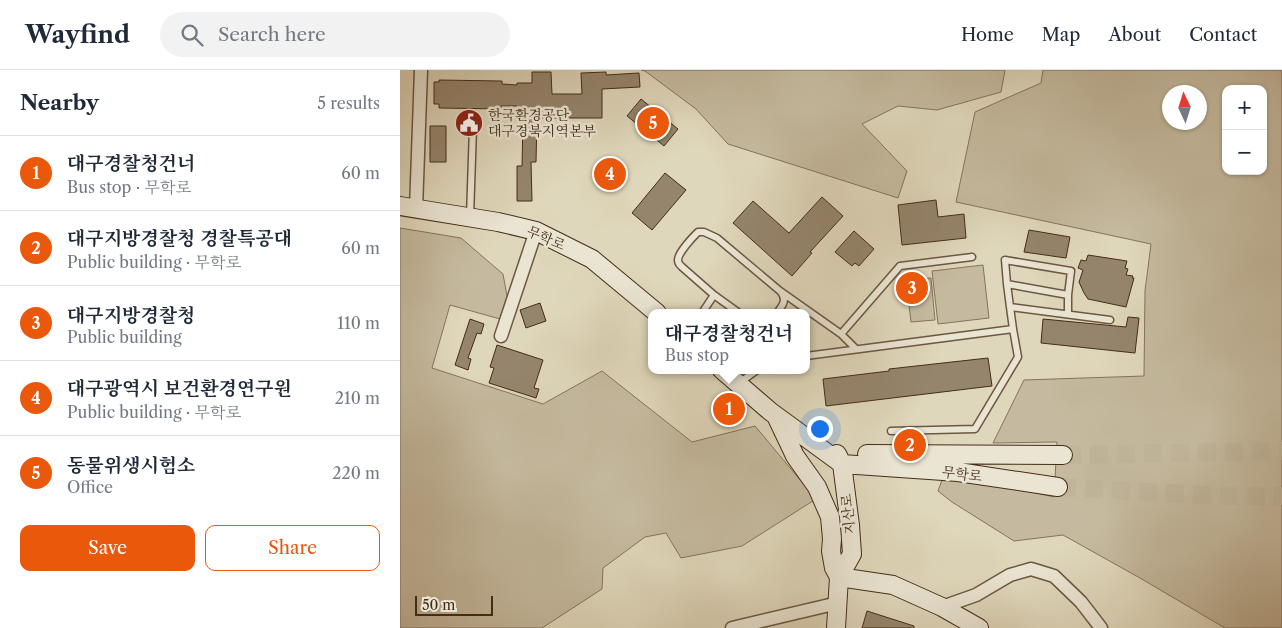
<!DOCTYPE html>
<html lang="en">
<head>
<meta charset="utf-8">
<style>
  :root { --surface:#fff; --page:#f2f2f3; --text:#1f2937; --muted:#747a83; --line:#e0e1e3; --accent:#ea580c }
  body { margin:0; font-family:"Libre Caslon Text","Noto Serif KR",serif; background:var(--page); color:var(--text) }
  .controls { position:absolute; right:15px; top:15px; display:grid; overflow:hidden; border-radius:10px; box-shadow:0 1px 4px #0004 }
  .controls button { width:45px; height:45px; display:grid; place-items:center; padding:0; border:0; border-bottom:1px solid var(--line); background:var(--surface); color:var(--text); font:25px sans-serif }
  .compass { position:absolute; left:762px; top:15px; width:45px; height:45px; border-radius:50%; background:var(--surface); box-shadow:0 1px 4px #0004; rotate:356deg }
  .scale { position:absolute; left:15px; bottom:12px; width:78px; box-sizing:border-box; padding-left:5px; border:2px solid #452c19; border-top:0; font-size:14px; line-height:18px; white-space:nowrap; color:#452c19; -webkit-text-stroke:4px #eae5d3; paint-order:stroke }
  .you { position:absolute; left:419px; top:358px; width:18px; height:18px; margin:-12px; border:4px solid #fff; border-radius:50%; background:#1a73e8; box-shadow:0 0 0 8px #1a73e833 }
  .badge { display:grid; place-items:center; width:32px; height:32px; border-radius:50%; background:var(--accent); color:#fff; font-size:16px; font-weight:700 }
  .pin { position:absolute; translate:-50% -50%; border:2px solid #fff; box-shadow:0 1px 5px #0006 }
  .popup { position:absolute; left:248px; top:239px; width:162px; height:65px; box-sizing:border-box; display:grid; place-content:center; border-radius:10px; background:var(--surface); filter:drop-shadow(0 1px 4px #0005); font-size:16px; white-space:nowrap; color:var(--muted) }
  .popup b { font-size:19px; color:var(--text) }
  .popup::after { content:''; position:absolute; left:50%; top:100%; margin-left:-10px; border:10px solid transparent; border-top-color:var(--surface) }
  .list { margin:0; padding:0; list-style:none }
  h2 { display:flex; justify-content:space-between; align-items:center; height:65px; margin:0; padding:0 20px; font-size:21px }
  h2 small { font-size:16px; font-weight:400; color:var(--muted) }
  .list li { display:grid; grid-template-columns:32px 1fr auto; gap:15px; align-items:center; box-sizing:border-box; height:75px; padding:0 20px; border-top:1px solid var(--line) }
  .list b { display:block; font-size:19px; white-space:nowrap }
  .list p { margin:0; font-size:16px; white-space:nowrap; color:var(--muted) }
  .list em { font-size:16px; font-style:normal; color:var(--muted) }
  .actions { display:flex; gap:10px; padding:15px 20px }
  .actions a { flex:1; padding:11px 0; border:1px solid var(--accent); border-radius:10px; text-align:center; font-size:18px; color:var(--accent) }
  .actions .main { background:var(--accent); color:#fff }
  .icon { flex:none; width:28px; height:28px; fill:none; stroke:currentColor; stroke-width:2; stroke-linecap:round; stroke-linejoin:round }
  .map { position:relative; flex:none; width:882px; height:558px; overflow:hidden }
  header { display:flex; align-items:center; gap:30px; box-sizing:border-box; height:70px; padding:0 25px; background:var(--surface); border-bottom:1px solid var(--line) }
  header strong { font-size:24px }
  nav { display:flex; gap:28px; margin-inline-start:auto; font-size:18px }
  .search { width:350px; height:45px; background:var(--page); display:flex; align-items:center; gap:12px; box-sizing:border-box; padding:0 18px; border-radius:28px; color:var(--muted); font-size:19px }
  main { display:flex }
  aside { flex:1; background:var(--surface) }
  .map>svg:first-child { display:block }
  .green { fill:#c5ba9f; stroke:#85735c; fill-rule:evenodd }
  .building { fill:#95856d; stroke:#452c19 }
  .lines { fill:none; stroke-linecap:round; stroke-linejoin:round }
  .secondary-tunnel { stroke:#c0b59b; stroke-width:18; stroke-dasharray:18 9; stroke-linecap:butt }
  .lane-casing { stroke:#6c5742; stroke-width:9 }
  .street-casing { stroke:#6c5742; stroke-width:15 }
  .secondary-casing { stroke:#452c19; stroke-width:20 }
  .lane { stroke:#eae5d3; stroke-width:6 }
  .street { stroke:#eae5d3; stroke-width:12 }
  .secondary { stroke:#eae5d3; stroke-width:18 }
  .labels { text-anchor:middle; stroke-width:5; stroke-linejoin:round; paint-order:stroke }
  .poi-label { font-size:14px; fill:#452c19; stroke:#eae5d3; text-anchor:start }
  .street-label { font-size:14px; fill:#452c19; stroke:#eae5d3 }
</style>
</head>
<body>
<header>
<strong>Wayfind</strong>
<div class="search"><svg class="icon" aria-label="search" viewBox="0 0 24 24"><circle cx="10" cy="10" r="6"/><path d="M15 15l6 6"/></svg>Search here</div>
<nav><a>Home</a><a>Map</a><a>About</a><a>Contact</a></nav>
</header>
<main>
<aside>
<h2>Nearby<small>5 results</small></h2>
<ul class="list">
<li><span class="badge">1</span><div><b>대구경찰청건너</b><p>Bus stop · 무학로</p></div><em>60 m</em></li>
<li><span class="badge">2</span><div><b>대구지방경찰청 경찰특공대</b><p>Public building · 무학로</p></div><em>60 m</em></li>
<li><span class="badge">3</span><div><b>대구지방경찰청</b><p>Public building</p></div><em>110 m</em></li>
<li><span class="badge">4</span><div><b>대구광역시 보건환경연구원</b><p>Public building · 무학로</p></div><em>210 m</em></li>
<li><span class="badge">5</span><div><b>동물위생시험소</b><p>Office</p></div><em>220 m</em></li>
</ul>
<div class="actions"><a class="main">Save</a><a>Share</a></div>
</aside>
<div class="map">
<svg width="882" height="558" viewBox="0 0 882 558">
  <rect width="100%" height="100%" fill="#dfd7bb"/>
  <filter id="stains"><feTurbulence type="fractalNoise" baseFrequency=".004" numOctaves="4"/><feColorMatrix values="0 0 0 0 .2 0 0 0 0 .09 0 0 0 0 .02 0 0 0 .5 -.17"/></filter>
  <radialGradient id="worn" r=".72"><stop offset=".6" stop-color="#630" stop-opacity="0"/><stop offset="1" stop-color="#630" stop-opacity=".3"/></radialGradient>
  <path class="green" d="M241 0H605L601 22 537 40 498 36 462 54 507 101 498 128 328 74 296 39 245 1Z
    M643 0H882V558H825L740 508 663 465 614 471 552 432 538 421 543 407 573 409 654 427 657 372 593 373 624 310 744 306 745 221 751 174 556 132 575 42 641 13ZM826 19H863V101H826ZM769 22H799V52H769Z
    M0 158 61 168 103 204 107 226 100 249 50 235 32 298 143 334 202 301 292 372 355 356 416 429 342 476 281 488 266 463 245 467 203 498 202 519 142 558H0Z
    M583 195 589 248 538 254 532 201Z
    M531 208 535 250 511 252 506 210Z"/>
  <path class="building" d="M132 2H151L152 24H182L181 3 206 2V5L239 3 240 17 202 19V48H137L136 92H131L132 131H117V96H122L123 48H117V36H101V39L39 38V34H34V12H39V10L102 11V14L117 15V13H132Z
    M241 29 278 59 264 76 227 46Z
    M30 56H46V92H30Z
    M265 103 286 120 252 160 232 143Z
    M422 127 443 146 410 182 412 183 392 206 333 153 353 131 389 163Z
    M536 130 538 147 564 144 566 168 502 175 498 135Z
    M629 160 670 167 666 188 624 182Z
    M454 161 474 179 459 196 455 193 452 196 435 182Z
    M688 185 727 191 725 198 728 199 726 205 733 206 732 208H734L726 237 688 229 684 223 679 212 683 200 678 198 681 190 686 191Z
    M140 233 146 251 126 258 120 240Z
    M728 247 739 248 735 283 641 273 643 249 726 257Z
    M70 249 84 254 81 264 77 263 68 288 71 289 68 300 55 295Z
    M97 275 143 290 134 318 139 319 136 328 89 313 94 298 90 297Z
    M588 288 592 316 426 336 423 309 489 301V299Z
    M467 541 514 556V558H462Z"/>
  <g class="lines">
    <path class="secondary-tunnel" d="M663 385 882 381
      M658 417 822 426H882"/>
    <defs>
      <path id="lane" d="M70 147 73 58
        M607 214 605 190 671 201 668 225
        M314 225 282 197C280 195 278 194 278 190 278 183 293 167 298 162H304L317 168 380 221 441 264
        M610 237 607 214 668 225V244
        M302 243 314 225 339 243
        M377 243C383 235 387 230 381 222
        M613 259 610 237 710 250
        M456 279 441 264 500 196 572 187
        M406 286 613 259 618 287 575 359 491 361
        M339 313 357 300"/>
      <path id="street" d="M16 139 21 0
        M101 266 136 161
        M542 537 576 525 610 505 631 499 654 506 681 532 701 558
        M332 558 438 533"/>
      <path id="secondary" d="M0 136 98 152 136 161 192 189 257 243
        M322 300 371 342 442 394 558 402 658 417
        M377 348 395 386 417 417 430 447 432 469 431 481 434 498 439 507
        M467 384 663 385
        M439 507 493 515 542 537 579 558
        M436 558 439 507 452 484 450 455 442 394 437 384"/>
    </defs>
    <use href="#lane" class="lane-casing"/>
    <use href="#street" class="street-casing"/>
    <use href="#secondary" class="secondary-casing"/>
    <use href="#lane" class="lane"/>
    <use href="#street" class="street"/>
    <use href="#secondary" class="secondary"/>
  </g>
  <defs>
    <symbol id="civic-disc" viewBox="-11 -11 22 22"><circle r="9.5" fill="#8f2418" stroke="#eae5d3"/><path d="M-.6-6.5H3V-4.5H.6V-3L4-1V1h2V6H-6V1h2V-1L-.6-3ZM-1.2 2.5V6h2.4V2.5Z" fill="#fff"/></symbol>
  </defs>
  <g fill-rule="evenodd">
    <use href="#civic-disc" x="53" y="37" width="32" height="32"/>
  </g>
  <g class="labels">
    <g class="poi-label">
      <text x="88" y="50">한국환경공단<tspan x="88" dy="16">대구경북지역본부</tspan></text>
    </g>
    <g class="street-label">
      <text transform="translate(146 168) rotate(23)" y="5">무학로</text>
      <text transform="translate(562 404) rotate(7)" y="5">무학로</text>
      <text transform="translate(448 444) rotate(-96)" y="5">지산로</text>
    </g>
  </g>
  <rect width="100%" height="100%" filter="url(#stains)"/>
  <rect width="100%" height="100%" fill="url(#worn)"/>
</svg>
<div class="controls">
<button>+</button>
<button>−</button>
</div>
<svg class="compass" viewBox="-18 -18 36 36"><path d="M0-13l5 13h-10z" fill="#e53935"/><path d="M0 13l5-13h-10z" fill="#747a83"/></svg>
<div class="scale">50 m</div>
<div class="you"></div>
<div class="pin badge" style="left:329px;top:339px">1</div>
<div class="popup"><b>대구경찰청건너</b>Bus stop</div>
<div class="pin badge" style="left:510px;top:375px">2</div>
<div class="pin badge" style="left:512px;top:218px">3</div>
<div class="pin badge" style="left:210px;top:104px">4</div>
<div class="pin badge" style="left:253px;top:53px">5</div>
</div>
</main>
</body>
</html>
